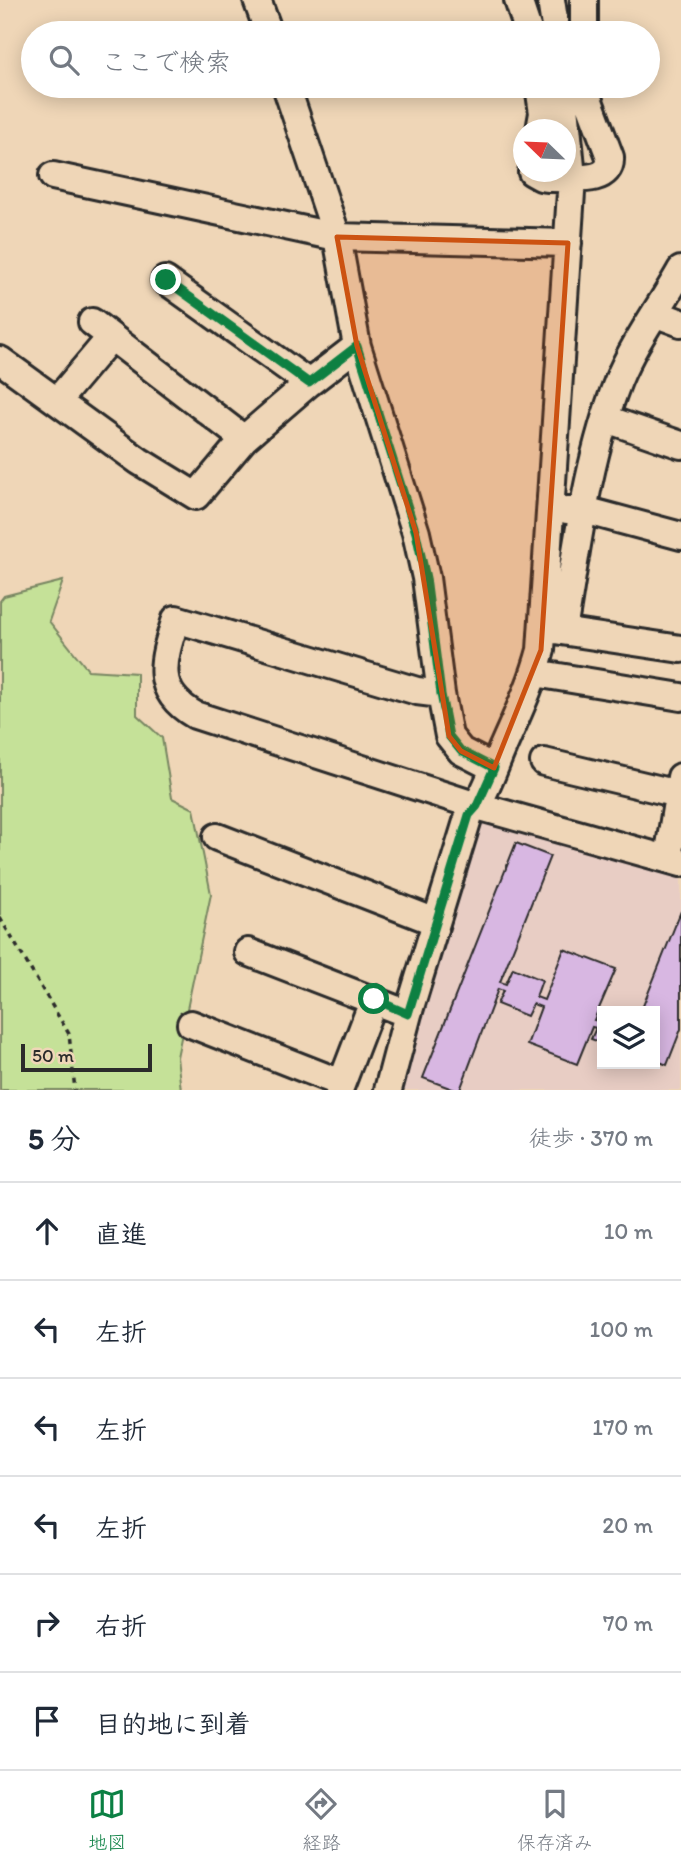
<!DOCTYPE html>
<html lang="ja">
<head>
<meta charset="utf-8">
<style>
  :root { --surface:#fff; --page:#f2f2f3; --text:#1f2937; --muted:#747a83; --line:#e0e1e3; --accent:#0b8043 }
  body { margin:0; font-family:Itim,"Klee One",sans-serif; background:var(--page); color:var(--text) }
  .controls { position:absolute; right:21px; bottom:21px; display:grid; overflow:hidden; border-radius:0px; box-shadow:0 4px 18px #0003 }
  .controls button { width:63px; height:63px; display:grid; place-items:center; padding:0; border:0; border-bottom:2px solid var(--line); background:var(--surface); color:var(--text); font:35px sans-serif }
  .compass { position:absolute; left:513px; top:119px; width:63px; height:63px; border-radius:50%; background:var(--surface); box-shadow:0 4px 18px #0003; rotate:293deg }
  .scale { position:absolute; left:21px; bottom:18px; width:131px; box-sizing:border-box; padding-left:7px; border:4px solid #2b2b2b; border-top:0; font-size:19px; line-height:24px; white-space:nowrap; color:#2b2b2b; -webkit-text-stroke:5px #efd6b7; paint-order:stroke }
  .stop { position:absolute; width:21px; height:21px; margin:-16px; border:5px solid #0b8043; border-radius:50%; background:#fff }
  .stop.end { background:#0b8043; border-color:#fff; box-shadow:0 2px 7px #0008 }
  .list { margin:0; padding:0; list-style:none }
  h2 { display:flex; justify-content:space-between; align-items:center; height:91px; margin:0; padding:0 28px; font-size:30px }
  h2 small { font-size:23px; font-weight:400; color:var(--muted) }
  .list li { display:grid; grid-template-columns:46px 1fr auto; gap:21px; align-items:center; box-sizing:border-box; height:98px; padding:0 28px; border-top:2px solid var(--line) }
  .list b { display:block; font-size:26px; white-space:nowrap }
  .list em { font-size:23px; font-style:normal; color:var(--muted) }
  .icon { flex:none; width:38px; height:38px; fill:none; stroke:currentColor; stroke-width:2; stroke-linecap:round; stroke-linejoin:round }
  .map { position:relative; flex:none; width:681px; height:1090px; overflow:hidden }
  .search { position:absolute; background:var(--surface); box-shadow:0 4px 18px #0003; left:21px; right:21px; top:21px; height:77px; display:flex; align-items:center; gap:18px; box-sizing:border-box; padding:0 24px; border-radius:38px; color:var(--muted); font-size:26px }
  .sheet { height:679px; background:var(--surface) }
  nav { display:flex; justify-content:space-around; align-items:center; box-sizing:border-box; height:98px; border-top:2px solid var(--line); background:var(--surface); font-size:19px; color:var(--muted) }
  nav a { display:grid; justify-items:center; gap:4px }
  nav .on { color:var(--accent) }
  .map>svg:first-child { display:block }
  .built { fill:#e8cdc4; fill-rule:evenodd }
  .green { fill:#c5e198; stroke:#788662; stroke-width:2 }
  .building { fill:#d8b7e2; stroke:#2b2b2b; stroke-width:2 }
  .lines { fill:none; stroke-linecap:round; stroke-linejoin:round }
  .minor-casing { stroke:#2b2b2b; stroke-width:32 }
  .path { stroke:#2b2b2b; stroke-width:3.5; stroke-dasharray:5 5; stroke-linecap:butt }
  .minor { stroke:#efd6b7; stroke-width:26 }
  .route { stroke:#0b8043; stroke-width:9 }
  .marked { fill:#cc5211; fill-opacity:0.2; stroke:#cc5211; stroke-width:5; stroke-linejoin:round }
</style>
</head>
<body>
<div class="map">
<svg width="681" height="1090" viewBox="0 0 681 1090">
  <rect width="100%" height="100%" fill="#efd6b7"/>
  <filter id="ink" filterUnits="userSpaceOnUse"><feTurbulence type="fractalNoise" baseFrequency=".0143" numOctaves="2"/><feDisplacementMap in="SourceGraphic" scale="14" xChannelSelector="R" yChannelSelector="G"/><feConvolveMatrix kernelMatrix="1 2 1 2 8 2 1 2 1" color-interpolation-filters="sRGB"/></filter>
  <g filter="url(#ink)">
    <path class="built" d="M490 821 587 847 681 876V1090H396L477 824ZM602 1011H655V1064H602Z"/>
    <path class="green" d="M63 581 49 621 88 670 137 673V715L162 738 172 798 194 809 211 894 177 1057 181 1090H0V601L4 596Z"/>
    <path class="building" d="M516 843 550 856 500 982 506 984 513 968 542 980 536 997 544 1000 564 949 616 969 594 1020 599 1021 602 1012V1043L591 1039 596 1028 592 1027 577 1064 527 1045 541 1007 533 1004 527 1016 497 1004 503 991 498 989 460 1090H455L423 1078Z
      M681 911V1029L667 1065 655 1060V1011H641Z"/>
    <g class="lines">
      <defs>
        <path id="minor" d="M257 0 269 33
          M518 0 529 33
          M551 0 556 33
          M584 33V0
          M286 86 337 237 357 346 416 533 426 578 441 694 449 736 461 751 494 768
          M539 86 543 113 540 130
          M532 172 541 177 549 178C568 177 612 186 610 157L589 101 586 86
          M53 176 337 237 568 243
          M165 280 309 383
          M657 314 681 323
          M92 322 244 439 309 383 357 346
          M0 360 139 461 196 496 244 439
          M57 401 111 337
          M605 421 615 422 681 445
          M567 510H584L681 536
          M548 629 681 649
          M563 631C577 548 587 460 618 381 634 342 661 306 681 270
          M535 673 681 697
          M441 694 417 691 176 619C163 660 152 690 195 715L477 806 681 863
          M544 762 678 794
          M217 837 436 922
          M668 858 681 777
          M248 952 408 1014
          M191 1024 341 1083
          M339 1090 374 999
          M388 1090 408 1014 469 815C485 796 493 770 503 747 517 715 532 684 541 650L572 177 563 86"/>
      </defs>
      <use href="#minor" class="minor-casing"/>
      <path class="path" d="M0 918 69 1034 75 1090"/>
      <use href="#minor" class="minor"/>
    </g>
  </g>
  <g class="lines" filter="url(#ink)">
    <path class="route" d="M166 280 309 383 357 346 416 533 426 578 441 694 449 736 461 751 494 768 477 806 469 815 408 1014 374 999"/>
  </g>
  <path class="marked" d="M337 237 568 243 541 650 494 768 461 751 449 736 416 533 357 346Z"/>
</svg>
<div class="controls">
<button><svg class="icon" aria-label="layers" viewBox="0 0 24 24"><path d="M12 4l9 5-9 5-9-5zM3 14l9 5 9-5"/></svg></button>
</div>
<svg class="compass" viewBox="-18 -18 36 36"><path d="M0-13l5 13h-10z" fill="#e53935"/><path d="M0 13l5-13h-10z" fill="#747a83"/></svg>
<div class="scale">50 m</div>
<div class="stop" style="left:374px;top:999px"></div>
<div class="stop end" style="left:166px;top:280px"></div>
<div class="search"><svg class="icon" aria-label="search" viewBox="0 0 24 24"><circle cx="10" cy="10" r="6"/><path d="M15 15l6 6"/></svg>ここで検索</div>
</div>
<section class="sheet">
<h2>5 分<small>徒歩 · 370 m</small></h2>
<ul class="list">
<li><svg class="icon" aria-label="ahead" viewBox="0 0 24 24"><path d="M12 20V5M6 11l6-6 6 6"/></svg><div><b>直進</b></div><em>10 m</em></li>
<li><svg class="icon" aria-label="left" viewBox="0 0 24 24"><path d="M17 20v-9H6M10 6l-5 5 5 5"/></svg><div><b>左折</b></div><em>100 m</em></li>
<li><svg class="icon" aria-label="left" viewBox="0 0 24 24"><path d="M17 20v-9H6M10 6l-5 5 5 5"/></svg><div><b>左折</b></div><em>170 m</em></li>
<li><svg class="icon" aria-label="left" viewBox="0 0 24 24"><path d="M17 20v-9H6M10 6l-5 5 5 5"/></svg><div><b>左折</b></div><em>20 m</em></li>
<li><svg class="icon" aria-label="right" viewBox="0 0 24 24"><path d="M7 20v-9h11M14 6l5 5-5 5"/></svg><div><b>右折</b></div><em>70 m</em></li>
<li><svg class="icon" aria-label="arrive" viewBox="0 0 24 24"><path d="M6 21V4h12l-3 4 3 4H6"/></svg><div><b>目的地に到着</b></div></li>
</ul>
</section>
<nav>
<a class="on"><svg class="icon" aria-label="map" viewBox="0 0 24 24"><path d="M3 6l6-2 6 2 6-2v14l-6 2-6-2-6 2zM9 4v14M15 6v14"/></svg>地図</a>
<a><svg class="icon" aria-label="directions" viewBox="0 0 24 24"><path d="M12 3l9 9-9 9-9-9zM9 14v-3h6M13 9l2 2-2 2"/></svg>経路</a>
<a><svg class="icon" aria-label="saved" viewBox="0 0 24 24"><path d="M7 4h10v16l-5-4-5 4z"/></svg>保存済み</a>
</nav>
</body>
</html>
